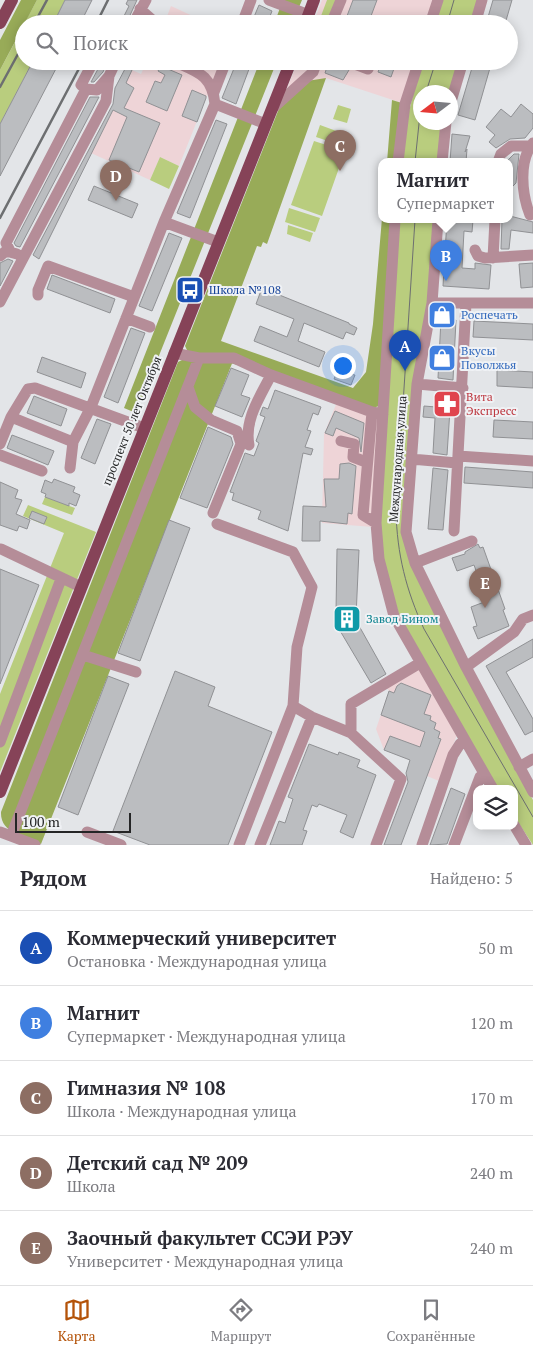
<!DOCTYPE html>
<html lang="ru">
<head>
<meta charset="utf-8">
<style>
  :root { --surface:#fff; --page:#f7f7f7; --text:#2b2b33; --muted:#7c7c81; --line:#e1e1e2; --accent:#b45309 }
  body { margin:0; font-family:"PT Serif",serif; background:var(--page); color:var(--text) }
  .controls { position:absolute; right:15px; bottom:15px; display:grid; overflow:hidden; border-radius:10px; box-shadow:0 2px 12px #0003 }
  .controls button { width:45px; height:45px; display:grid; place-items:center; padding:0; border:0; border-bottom:1px solid var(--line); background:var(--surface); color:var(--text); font:25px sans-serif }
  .compass { position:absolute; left:413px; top:85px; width:45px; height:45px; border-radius:50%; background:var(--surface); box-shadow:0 2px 12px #0003; rotate:254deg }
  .scale { position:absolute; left:15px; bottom:12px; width:116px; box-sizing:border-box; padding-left:5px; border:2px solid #242526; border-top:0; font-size:14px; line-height:18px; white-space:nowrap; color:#242526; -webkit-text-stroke:4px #f0f2f5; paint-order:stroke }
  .you { position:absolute; left:342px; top:365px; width:18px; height:18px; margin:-12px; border:4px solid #fff; border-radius:50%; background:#1a73e8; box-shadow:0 0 0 8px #1a73e833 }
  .badge { display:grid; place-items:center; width:32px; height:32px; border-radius:50%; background:var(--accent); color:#fff; font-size:16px; font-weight:700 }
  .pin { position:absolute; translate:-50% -41px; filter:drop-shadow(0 1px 2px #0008) }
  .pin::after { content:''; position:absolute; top:26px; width:18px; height:15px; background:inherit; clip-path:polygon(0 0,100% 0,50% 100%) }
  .popup { position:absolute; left:378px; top:158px; width:135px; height:65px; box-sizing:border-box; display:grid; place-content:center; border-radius:10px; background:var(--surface); filter:drop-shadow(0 1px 4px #0005); font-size:16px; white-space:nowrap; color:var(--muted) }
  .popup b { font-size:19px; color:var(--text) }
  .popup::after { content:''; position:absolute; left:50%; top:100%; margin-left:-10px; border:10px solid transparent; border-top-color:var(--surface) }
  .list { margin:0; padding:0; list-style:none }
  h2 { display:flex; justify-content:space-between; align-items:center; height:65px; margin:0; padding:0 20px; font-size:21px }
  h2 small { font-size:16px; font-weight:400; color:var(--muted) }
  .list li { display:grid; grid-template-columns:32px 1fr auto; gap:15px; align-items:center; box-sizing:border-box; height:75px; padding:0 20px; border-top:1px solid var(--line) }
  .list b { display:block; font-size:19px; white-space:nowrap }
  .list p { margin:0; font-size:16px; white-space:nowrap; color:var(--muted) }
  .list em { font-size:16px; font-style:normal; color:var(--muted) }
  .icon { flex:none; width:28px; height:28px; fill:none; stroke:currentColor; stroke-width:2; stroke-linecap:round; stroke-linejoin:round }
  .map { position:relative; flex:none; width:533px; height:845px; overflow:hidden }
  .search { position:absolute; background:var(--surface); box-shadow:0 2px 12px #0003; left:15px; right:15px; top:15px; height:55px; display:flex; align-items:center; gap:12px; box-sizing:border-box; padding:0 18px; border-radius:28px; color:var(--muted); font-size:19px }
  .sheet { height:440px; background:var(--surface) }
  nav { display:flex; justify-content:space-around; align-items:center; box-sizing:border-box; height:70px; border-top:1px solid var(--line); background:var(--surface); font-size:14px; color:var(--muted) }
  nav a { display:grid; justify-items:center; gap:2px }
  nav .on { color:var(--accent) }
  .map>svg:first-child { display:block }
  .commercial { fill:#eed4d7 }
  .green { fill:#b9cd7e }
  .forest { fill:#98ab58 }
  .building { fill:#bbbdc0; stroke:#909194 }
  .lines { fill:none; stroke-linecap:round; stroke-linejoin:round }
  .minor { stroke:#b58d98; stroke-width:11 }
  .major { stroke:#864358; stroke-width:12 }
  .tram { stroke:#6d6f71; stroke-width:1 }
  .rail { stroke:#6d6f71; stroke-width:2.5 }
  .labels { text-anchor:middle; stroke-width:4; stroke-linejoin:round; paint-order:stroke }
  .transit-label { font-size:12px; fill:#164399; stroke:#f0f2f5; text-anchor:start }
  .shop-label { font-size:12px; fill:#366cbe; stroke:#f0f2f5; text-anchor:start }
  .health-label { font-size:12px; fill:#be3a42; stroke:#f0f2f5; text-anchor:start }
  .street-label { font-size:12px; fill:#242526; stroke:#f0f2f5 }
  .culture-label { font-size:12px; fill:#0d838f; stroke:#f0f2f5; text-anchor:start }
</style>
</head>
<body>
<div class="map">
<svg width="533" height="845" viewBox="0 0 533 845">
  <rect width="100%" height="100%" fill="#e3e5e8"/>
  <path class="commercial" d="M322 0H433L426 24H313Z
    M171 6 197 18 229 24H164Z
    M147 61H221L179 166 160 157 150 180 91 153 132 70 141 74Z
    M298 61H415L402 103 326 78 280 106Z
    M337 402 378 419 373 527 322 523 324 434Z
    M415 662 457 735 439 781 427 776 430 767 384 750 376 729 389 691 383 682Z"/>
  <path class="green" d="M37 0H65L53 24H24Z
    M327 0H336L327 24H318Z
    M442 0H477L470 24H434Z
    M24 25V61H33L0 124V70Z
    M422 61H459L450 92H420V122L442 123 439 162H401L403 134Z
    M338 105 351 109 347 123 333 119Z
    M320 125 350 136 346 147 316 137Z
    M314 141 345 151 322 216 291 205Z
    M160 157 179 166 169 189 150 180Z
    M289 208 320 218 315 232 285 222Z
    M398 220H434L428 301 402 531 513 764 533 800V845L514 816V789H498L399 615 384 562 380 520Z
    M288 225 313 233 310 242 287 234Z
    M45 497 75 508 72 515 42 504Z
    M28 505 96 532 0 772V694L64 533 23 516Z"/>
  <path class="forest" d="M21 0H37L0 70V40Z
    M283 0H302L292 24H274Z
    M260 61H277L136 413 124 408Z
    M326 78 267 244 263 242 261 247 257 246 221 341 353 388 366 372 373 324 382 218V220H392L379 406 373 408 272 374 188 352 185 346 280 106 307 81Z
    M392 100 402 103 395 162H387Z
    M186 358 233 361 41 844C25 837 0 833 1 812L178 362Z"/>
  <path class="building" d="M65 0H92L80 24H53Z
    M128 0H137L126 24H120L129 6 126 4Z
    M353 0H377L368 24H344Z
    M493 0H512L505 24H486Z
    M259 5 272 11 267 24H251Z
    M33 61H60L0 176V124Z
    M97 61H108L103 72 94 82H91L98 69Z
    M237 61H252L236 104 222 98Z
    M329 61 340 64 349 70 343 80 325 73Z
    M382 61 396 63 391 77 378 72Z
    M474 61H492L475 120 458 115Z
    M161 66 182 75 167 111 146 102 155 81 161 83 165 75 158 71Z
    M126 67 132 70 126 83 134 88 124 108 160 123 139 172 109 160 127 117 113 110 39 259 33 255 113 104 115 88Z
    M192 90 206 96V98L197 122 182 116Z
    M90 97H99L20 247 16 246 14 243Z
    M521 104 533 114V128L525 138 510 139 496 148 489 142 495 135 486 127 501 109 511 117Z
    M216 120 227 124 190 218 177 213Z
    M452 134 470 136 465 152 467 149 466 162H450Z
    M514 154H519L516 183 510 189V162H506Z
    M94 186 138 204 132 218 88 200Z
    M510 216 533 222V233L511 230 509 249H501L502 220H510Z
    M447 220H473L472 232 464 231 462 268 475 269V263L491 265 489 289 443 286Z
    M169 233 182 238 152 311 139 306Z
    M8 259 13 261 0 286V263Z
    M533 263V287L521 288 519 264Z
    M52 275 115 299 110 313 47 289Z
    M262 288 349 323V324L357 328 354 335 346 332 343 339 304 323 298 341 325 352 319 367 254 341 260 326 287 337 294 319 256 304Z
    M441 319 456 320 453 380 438 378Z
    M474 321 533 324V340L473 337Z
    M131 328 145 333 118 403 104 397Z
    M42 357 86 373 81 388 37 372Z
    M231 368 249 375 241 395 250 398 242 417 215 406Z
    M497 370 533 372V388L497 386Z
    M337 372 355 375 351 385 334 379Z
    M275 390 321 407 318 415 313 413 307 430 311 431 305 447 313 449 311 455 303 453 288 531 258 519 261 511 232 500 234 493 230 492 245 453 254 456 259 443 256 441 265 417 260 415 263 407 268 409Z
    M436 394H451L447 455 433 453 435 418 423 417 424 406 436 407Z
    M34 396 67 409 61 426 27 413Z
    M335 411 364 423 361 452 359 438 336 428 333 436 325 433Z
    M97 419 111 424 95 464 81 458Z
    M494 420 533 422V439L493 437Z
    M208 427 231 437 233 444 207 508 180 498Z
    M12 435 54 451 48 465 7 448Z
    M349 463 356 466 352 514 348 513 347 524 320 521V541H302L303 506 326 507 324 479H339L340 464Z
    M465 467 533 472V488L464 483Z
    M433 468 448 470 443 530 428 529Z
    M54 479 75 487 73 492 80 495 76 506 69 503V506L45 497 46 494 41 492 45 480 52 483Z
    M0 482 18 490 15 498 22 500 16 514 30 520 27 529 19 526 17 531 0 525Z
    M32 511 47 517 44 524 29 518Z
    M169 520 190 528 140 661 118 653Z
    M478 544 480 548 483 547 505 609 503 610 509 626 478 639 473 627 477 626 471 607 487 601 474 565 457 571 452 558 465 554V552Z
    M337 549 359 550 356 617 358 624 386 674 371 683 339 629V612H336Z
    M0 569 39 585 0 684Z
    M533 639V657L506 672 533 719V731L525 735 486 666Z
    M175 671 215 687 208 706 272 732 228 845H150L113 831Z
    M108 676 129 684 78 815 58 807Z
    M401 683 431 695 424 714 431 716 430 720 436 723 434 729 440 732 438 738 441 739 401 845H384L408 782 406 773 410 760 384 750 390 736 420 747 425 732 381 715 389 691 394 693 397 686Z
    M309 744 338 755 339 752 360 760 357 767 376 775 360 819 353 838 340 832 347 815 319 804 317 807 312 805 303 830 307 831 302 845H270L279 821 285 823 293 799 288 797Z
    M451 788 465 794 447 844 430 845Z"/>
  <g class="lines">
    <path class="minor" d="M269 0 309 15
      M140 9 157 24
      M133 24 146 0
      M242 24 251 0
      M331 24 341 0
      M430 24 438 0
      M475 24 482 0
      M173 61C197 72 212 74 215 104L266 124
      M347 61 368 69 371 61
      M86 89 81 85 91 66
      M214 92 226 61
      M215 104 164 222 218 242
      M450 105 463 61
      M272 109 313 72 317 61
      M398 162 405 104 419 61
      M442 162 446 122
      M498 162 501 154 511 146H533
      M530 215C522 195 518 161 533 143
      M395 220 376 523 379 559 394 616 493 789
      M438 220 432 303 417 384 406 532 415 563 466 667 533 792
      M475 250 478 256 485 258 533 255
      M10 251 6 243 86 89 97 90 109 76 116 61
      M0 256 6 251 17 254
      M493 258 495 220
      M38 295V290L48 266 134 297
      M0 302 106 101 109 76
      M432 303H533
      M126 318 150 327
      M174 353 199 358H234L271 375 372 412 383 414
      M417 384 463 388
      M188 387 195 407 211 420 237 431 241 444 213 513
      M372 412 363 515 376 523
      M11 417 73 442
      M341 441 354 444 353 457 366 462
      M0 444 11 417 28 389 35 388 144 428
      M249 445C244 420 260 397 271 375
      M0 455 42 471
      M458 456 533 461
      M411 459 457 463
      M70 468 73 442 91 407 164 222
      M217 524 293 552 312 587 297 647 293 706 312 717 351 733V704L420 663
      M454 531 466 303
      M1 549 81 587
      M415 563 472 541
      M83 655 136 672
      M466 667 514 632 523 619 533 615
      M351 733 401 779 376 845
      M0 742 61 579
      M519 767 533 759
      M514 825 526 845
      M0 832 35 845
      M87 832 121 845
      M11 836 199 358
      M239 845 293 706
      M260 845 312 717
      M422 845 453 755 460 744 464 741
      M454 845 480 777 484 774"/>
    <path class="major" d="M0 23 12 0
      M305 24 314 0
      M0 792 291 61"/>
    <path class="tram" d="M447 24 454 0
      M426 92 436 61
      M415 162 420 114
      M415 220 396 511C397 554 406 590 424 629L533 817"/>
    <path class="rail" d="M34 24 47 0
      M96 24 108 0
      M0 87 24 43
      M0 218 83 61"/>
  </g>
  <defs>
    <symbol id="bus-square" viewBox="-11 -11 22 22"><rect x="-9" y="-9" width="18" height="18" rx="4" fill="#1a4fb4" stroke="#f0f2f5"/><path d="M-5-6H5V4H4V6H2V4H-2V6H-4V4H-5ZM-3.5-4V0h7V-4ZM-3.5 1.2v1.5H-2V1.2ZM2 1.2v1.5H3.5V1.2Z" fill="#fff"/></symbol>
    <symbol id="shop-square" viewBox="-11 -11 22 22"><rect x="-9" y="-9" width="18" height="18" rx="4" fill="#3f7fe0" stroke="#f0f2f5"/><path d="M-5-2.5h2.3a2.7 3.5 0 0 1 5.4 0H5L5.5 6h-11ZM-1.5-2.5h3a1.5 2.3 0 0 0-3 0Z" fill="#fff"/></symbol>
    <symbol id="pharmacy-square" viewBox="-11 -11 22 22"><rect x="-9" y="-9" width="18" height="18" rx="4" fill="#e0444e" stroke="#f0f2f5"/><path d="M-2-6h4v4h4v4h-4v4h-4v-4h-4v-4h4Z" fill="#fff"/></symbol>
    <symbol id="building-square" viewBox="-11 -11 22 22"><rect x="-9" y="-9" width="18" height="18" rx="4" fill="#0f9aa8" stroke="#f0f2f5"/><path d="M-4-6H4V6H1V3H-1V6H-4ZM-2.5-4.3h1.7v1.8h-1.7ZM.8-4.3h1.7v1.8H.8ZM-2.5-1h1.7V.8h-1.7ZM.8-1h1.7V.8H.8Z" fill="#fff"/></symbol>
  </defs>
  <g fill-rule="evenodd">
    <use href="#bus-square" x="174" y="274" width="32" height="32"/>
    <use href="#shop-square" x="426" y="299" width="32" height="32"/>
    <use href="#shop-square" x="426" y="342" width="32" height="32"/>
    <use href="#pharmacy-square" x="431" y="388" width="32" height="32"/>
    <use href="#building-square" x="331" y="603" width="32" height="32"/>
  </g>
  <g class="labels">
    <g class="transit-label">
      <text x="209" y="294">Школа №108</text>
    </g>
    <g class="shop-label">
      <text x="461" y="319">Роспечать</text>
      <text x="461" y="355">Вкусы<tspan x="461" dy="14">Поволжья</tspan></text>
    </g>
    <g class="health-label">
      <text x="466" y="401">Вита<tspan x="466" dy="14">Экспресс</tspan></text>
    </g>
    <g class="street-label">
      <text transform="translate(132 421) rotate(-68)" y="4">проспект 50 лет Октября</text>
      <text transform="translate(398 459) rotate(-86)" y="4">Международная улица</text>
    </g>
    <g class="culture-label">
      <text x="366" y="623">Завод Бином</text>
    </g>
  </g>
</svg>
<div class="controls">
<button><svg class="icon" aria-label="layers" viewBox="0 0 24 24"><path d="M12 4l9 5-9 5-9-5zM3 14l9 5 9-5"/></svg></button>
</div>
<svg class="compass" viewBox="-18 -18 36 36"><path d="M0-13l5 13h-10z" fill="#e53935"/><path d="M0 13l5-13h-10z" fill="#7c7c81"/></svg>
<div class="scale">100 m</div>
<div class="you"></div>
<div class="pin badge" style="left:405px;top:371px;background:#1a4fb4">A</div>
<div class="pin badge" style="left:446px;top:281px;background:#3f7fe0">B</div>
<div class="popup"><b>Магнит</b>Супермаркет</div>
<div class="pin badge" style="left:340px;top:171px;background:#8d6e63">C</div>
<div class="pin badge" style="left:116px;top:201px;background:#8d6e63">D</div>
<div class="pin badge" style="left:485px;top:608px;background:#8d6e63">E</div>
<div class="search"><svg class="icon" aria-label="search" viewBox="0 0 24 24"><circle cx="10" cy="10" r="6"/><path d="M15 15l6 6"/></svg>Поиск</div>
</div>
<section class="sheet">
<h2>Рядом<small>Найдено: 5</small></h2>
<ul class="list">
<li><span class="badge" style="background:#1a4fb4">A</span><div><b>Коммерческий университет</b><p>Остановка · Международная улица</p></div><em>50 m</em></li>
<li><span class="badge" style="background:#3f7fe0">B</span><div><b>Магнит</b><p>Супермаркет · Международная улица</p></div><em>120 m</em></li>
<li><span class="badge" style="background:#8d6e63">C</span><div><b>Гимназия № 108</b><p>Школа · Международная улица</p></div><em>170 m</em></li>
<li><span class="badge" style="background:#8d6e63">D</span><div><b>Детский сад № 209</b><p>Школа</p></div><em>240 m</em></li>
<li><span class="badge" style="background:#8d6e63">E</span><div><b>Заочный факультет ССЭИ РЭУ</b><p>Университет · Международная улица</p></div><em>240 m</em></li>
</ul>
</section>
<nav>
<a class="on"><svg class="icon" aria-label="map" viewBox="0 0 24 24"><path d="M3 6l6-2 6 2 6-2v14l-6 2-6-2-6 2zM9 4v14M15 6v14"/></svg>Карта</a>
<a><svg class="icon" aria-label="directions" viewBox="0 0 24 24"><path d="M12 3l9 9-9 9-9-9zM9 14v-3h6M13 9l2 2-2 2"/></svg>Маршрут</a>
<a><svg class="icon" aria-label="saved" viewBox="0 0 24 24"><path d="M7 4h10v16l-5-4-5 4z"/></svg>Сохранённые</a>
</nav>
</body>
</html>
